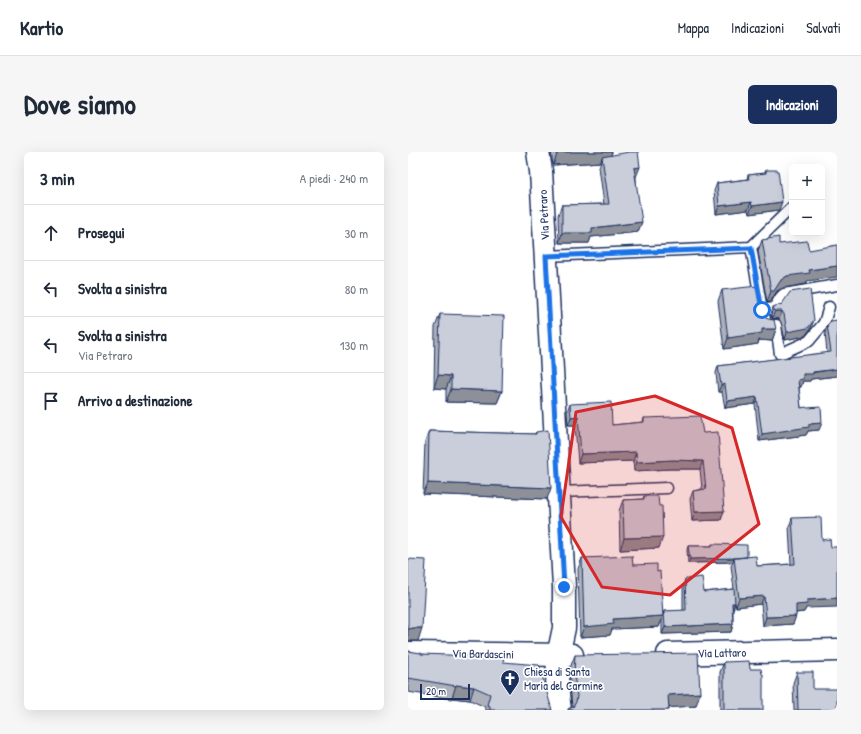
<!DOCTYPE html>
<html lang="it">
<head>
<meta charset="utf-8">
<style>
  :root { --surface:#fff; --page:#f6f6f7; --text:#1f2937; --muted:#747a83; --line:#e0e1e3; --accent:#1b2f5e }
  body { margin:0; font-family:"Patrick Hand",sans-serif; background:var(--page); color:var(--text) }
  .controls { position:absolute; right:12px; top:12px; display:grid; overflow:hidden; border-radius:6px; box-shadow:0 4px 16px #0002 }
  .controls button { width:36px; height:36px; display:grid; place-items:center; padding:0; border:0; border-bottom:1px solid var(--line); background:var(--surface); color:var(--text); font:20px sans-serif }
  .scale { position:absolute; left:12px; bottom:10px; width:50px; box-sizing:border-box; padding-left:4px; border:2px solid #1b2f5e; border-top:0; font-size:11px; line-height:14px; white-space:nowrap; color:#1b2f5e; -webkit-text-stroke:3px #fff; paint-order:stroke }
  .stop { position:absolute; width:12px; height:12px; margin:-9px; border:3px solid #1a73e8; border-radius:50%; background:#fff }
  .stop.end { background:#1a73e8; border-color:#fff; box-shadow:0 1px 4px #0008 }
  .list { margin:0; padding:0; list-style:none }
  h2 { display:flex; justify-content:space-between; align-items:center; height:52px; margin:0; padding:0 16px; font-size:17px }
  h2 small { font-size:13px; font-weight:400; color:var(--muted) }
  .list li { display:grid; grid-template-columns:26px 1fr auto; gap:12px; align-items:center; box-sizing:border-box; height:56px; padding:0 16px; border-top:1px solid var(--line) }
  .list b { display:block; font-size:15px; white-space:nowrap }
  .list p { margin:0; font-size:13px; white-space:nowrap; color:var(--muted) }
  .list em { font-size:13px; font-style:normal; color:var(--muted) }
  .icon { flex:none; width:22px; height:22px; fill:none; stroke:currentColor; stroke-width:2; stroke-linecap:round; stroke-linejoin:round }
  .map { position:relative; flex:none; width:429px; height:558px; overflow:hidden; border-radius:6px }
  header { display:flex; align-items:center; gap:24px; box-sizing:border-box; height:56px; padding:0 20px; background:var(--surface); border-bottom:1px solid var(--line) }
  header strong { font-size:19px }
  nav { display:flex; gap:22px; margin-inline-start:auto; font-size:14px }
  .intro { display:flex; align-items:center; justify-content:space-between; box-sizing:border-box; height:96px; padding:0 24px }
  h1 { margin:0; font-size:28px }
  .button { padding:10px 18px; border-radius:6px; background:var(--accent); color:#fff; font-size:14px; font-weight:700 }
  main { display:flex; gap:24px; padding:0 24px }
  aside { flex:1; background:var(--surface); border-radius:6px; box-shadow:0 4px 16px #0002 }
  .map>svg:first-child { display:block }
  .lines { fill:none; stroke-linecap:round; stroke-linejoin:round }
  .service-casing { stroke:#1b2f5e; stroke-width:13 }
  .tertiary-casing { stroke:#1b2f5e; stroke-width:25 }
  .service { stroke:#fff; stroke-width:10 }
  .tertiary { stroke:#fff; stroke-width:22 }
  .wall { fill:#aeb1bb; stroke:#1b2f5e }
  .shaded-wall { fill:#8d9099; stroke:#1b2f5e }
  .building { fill:#caceda; stroke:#1b2f5e }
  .route { stroke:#1a73e8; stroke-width:5 }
  .marked { fill:#d62828; fill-opacity:0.2; stroke:#d62828; stroke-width:3; stroke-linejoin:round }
  .labels { text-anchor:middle; stroke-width:3.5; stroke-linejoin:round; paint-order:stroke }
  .street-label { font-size:12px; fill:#1b2f5e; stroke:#fff }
  .poi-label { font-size:12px; fill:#1b2f5e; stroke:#fff; text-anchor:start }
</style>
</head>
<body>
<header>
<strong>Kartio</strong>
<nav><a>Mappa</a><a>Indicazioni</a><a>Salvati</a></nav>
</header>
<div class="intro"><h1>Dove siamo</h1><a class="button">Indicazioni</a></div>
<main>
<aside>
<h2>3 min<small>A piedi · 240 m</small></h2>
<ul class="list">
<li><svg class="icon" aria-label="ahead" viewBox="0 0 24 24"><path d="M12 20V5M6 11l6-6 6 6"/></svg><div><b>Prosegui</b></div><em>30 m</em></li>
<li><svg class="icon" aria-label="left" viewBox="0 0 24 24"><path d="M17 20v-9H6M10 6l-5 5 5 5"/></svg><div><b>Svolta a sinistra</b></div><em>80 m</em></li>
<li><svg class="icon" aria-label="left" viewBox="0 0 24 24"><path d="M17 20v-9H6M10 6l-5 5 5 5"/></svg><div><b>Svolta a sinistra</b><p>Via Petraro</p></div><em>130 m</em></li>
<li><svg class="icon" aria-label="arrive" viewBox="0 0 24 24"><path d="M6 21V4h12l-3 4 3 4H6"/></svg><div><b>Arrivo a destinazione</b></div></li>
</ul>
</aside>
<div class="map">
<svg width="429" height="558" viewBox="0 0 429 558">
  <rect width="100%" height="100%" fill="#fff"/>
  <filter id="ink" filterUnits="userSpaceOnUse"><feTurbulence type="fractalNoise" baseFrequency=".025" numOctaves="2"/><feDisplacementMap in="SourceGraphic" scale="8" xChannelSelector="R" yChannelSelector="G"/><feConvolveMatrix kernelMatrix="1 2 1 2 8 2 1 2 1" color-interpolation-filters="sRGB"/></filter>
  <g filter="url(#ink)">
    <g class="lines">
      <defs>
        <path id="service" d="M343 95 354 158 359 173H368L372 202 401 189 416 171 421 155
          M138 104 343 95 384 55
          M354 158C357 157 362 157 365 156 370 153 370 146 376 142L429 133
          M151 340 259 336"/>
        <path id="tertiary" d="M130 0 133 19 156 435V476L150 504 149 535 152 558
          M0 501 164 503
          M260 502 429 498"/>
      </defs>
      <use href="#service" class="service-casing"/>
      <use href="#tertiary" class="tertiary-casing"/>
      <use href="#service" class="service"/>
      <use href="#tertiary" class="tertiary"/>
    </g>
    <path class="wall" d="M143 0H204L203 3 228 25 230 80 183 85 181 91H151L150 63 154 53 196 52 191 15 193 10 145 13Z
      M358 18 371 58 341 62 340 58 308 62 306 39 309 31 339 27 340 23 357 21Z
      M354 88 371 92 399 129 398 132 375 136 369 139 362 150H359L350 99Z
      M314 138 352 148 357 164 368 177 364 189 351 188 350 192 316 197 310 149Z
      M374 152 403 176 397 184 377 188 373 170 371 167 364 166 363 163 365 155Z
      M32 162 94 239 89 251 38 250V237L26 236 27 175Z
      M419 173 429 224 403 227 402 229H395L393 235H391L393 256H399L411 278 400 279 398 283 351 289 347 252 317 256 314 240H310L308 221 310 214 419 201 417 180Z
      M162 252 204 273 235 270 236 266 295 281 316 359 313 368 284 369 282 347 285 339 294 337 292 317H262L226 319 225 309 170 311 167 273H160L159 260Z
      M21 279 127 282 128 280 139 347 15 342 17 290Z
      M236 344 251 396 212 398 211 359 215 348 235 347Z
      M384 366 398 456 396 460 388 461 385 472 355 474 353 452 328 455 327 451 325 458V472L323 480 254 482V467L251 475 204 477 202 483 172 485 170 417 174 406 225 413 249 420 255 464 256 459H275V434L277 427 296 440 326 437 323 414 325 410 280 411 279 398 280 394H304V392L339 405 349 414 383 412 381 375Z
      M0 499 13 502 95 510 144 558H77V555L62 548 44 546 43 547 0 540Z
      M167 503 288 554 261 555V558H160V557L164 555 162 534V516Z
      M316 510 342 517 355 558H312V520Z
      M389 520 405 537 429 558H386L385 531Z"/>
    <path class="shaded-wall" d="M150 0H204L201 9 194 5 193 10 145 13Z
      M232 15 228 25 223 26 226 16Z
      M343 50 340 58 308 62 311 54Z
      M374 50 371 58 341 62 344 54Z
      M234 70 230 80 183 85 181 91H151L154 81 184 76Z
      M429 114V125L399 129 398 132 375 136 369 139 362 150H359L363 139 373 128 379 124 401 118Z
      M367 159H374L371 167 364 166Z
      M406 168 403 176 397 184 377 188 379 180Z
      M354 177H368L364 189 351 188 350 192 316 197 320 186Z
      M429 217V224L403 227 402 229H395L393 235H388L390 228 395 222Z
      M30 223 43 224 38 237 26 236Z
      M317 232 314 240H310L313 233Z
      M43 237 94 239 89 251 38 250Z
      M349 245 347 252 317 256 319 249Z
      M170 264 167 273H160L163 265Z
      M414 271 411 278 400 279 398 283 351 289 354 282 401 272Z
      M228 300 225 309 170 311 173 302Z
      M265 308 295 309 292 317H262L226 319 229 310Z
      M20 331 143 336 139 347 15 342Z
      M316 359 313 368 284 369 287 360Z
      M255 385 251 396 212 398 216 386Z
      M339 405 326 406 325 410 280 411 282 407Z
      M356 444 353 452 328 455 331 446Z
      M429 446V455L398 456 396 460 385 461 388 453 399 448Z
      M324 451H327L325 458Z
      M255 464 251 475 204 477 202 483 172 485 176 475 205 467Z
      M388 464 385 472 355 474 358 465Z
      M325 472 323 480 254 482 257 475Z
      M5 476H14L10 489H0V477Z
      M48 533 66 535 62 548 44 546Z
      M292 541 288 554 255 556 260 543Z"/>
    <path class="building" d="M221 0H230L232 15 226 16 234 70 184 76V81H154V53L201 52 194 5Z
      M358 18H370L374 50 344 54 343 50 311 54 309 31 341 27 340 23 358 21Z
      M371 85V92L399 89 401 98 429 93V114L401 118 402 121 379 124 373 128 366 139H363L354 88Z
      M349 134 352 148 357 164 360 167 366 168 368 177H354V181L320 186 314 138Z
      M402 137 406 168 400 176 379 180 376 162 374 159H367L365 155 374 152 382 140Z
      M32 162 96 164 94 239 43 237V224L30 223Z
      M429 168V217L405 220V222H395V227L390 228 393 256 398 255 399 256 413 255 414 271 401 272V275L354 282 349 245 319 249 317 232 313 233 310 214 423 200 419 173 423 169Z
      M203 250 204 273 236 270V266L292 264 295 281 310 280 316 359 287 360 285 339 298 337 295 309 265 308 229 310 228 300 173 302 170 264 163 265 162 252Z
      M140 278 143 336 20 331 21 279 128 282V280Z
      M236 344H250L251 354H254L255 385 216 386 215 348 236 347Z
      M413 365 414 388 422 387 423 395H429V446L399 448V452L388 453V464L358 465 356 444 331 446 326 406 348 404 349 414 387 412 384 366Z
      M304 392 339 393V405L330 406 282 407 280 394H304Z
      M224 404 225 413 249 412V420L252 419 255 464 205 467 206 472 176 475 174 406Z
      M0 407 18 408 14 476H5L0 477Z
      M294 425 296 440 326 437 327 451H324L325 472 257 475 256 459 278 458 277 427Z
      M0 499 13 501V502L96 505 95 510 131 513 144 558H82V554L79 553 82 542 66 535 48 533V534L0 526Z
      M290 501 292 541 260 543 261 558H160V557L165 555 168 550 169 544 166 522 167 503Z
      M341 509 342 517H353L354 522H355V558H316V510Z
      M389 520H405V537H429V558H390Z"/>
  </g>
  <g class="lines" filter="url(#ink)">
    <path class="route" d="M156 435 138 104 343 96 354 158"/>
  </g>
  <path class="marked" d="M247 244 324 276 351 372 262 443 194 435 153 365 168 260Z"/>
  <defs>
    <symbol id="church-pin" viewBox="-11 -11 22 30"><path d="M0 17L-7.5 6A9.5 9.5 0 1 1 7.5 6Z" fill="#1b2f5e" stroke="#fff"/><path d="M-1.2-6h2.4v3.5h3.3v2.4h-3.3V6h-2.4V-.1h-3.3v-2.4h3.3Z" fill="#fff"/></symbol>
  </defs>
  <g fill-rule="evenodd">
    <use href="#church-pin" x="91" y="516" width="22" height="30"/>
  </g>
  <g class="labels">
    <g class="street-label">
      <text transform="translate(136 63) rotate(-93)" y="4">Via Petraro</text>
      <text transform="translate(314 501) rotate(-1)" y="4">Via Lattaro</text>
      <text transform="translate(75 502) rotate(1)" y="4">Via Bardascini</text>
    </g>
    <g class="poi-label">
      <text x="116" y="524">Chiesa di Santa<tspan x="116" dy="14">Maria del Carmine</tspan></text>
    </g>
  </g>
</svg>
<div class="controls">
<button>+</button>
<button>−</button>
</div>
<div class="scale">20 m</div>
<div class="stop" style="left:354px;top:158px"></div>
<div class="stop end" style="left:156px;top:435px"></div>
</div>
</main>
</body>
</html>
